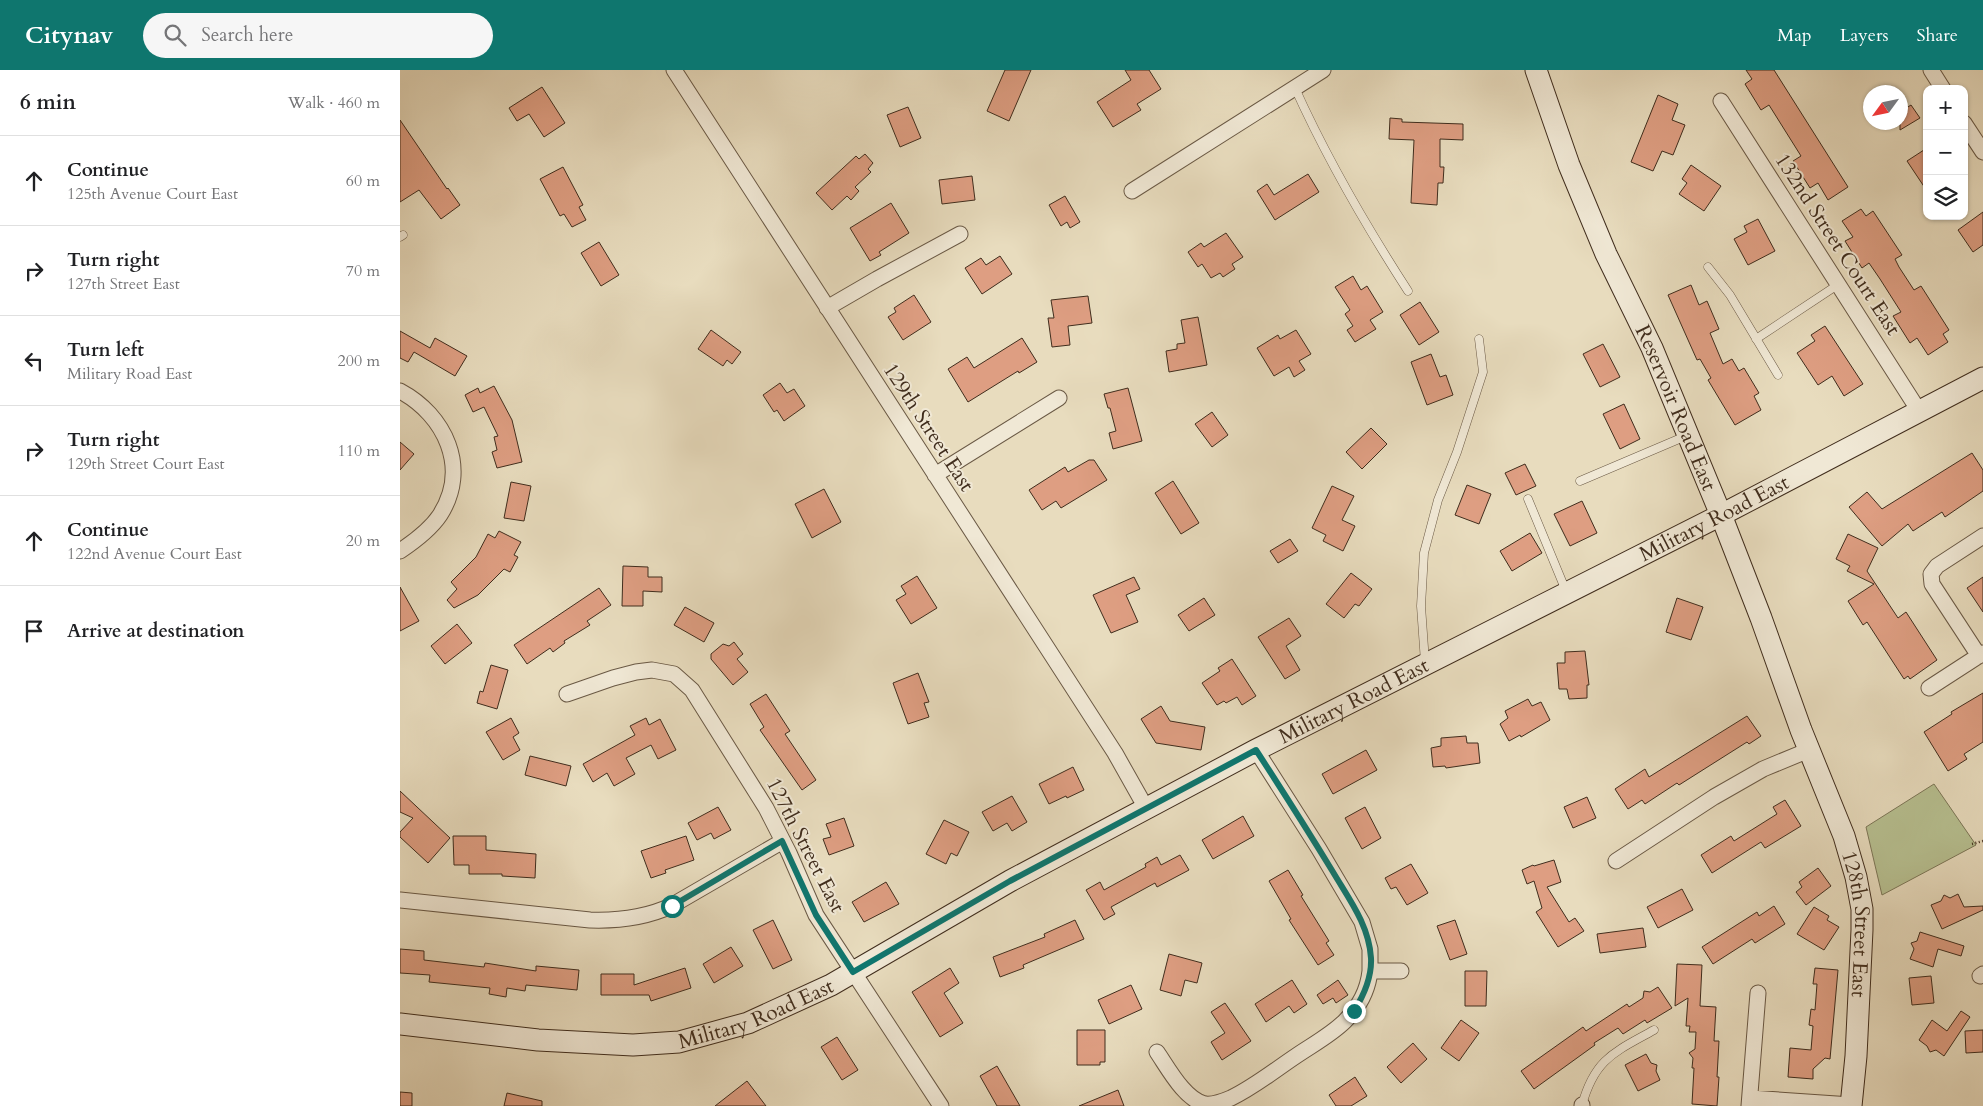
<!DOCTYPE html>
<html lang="en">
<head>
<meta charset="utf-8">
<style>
  :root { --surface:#fff; --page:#f6f6f6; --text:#202124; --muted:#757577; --line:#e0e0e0; --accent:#0f766e }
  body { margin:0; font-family:Cardo,serif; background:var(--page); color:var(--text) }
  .controls { position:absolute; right:15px; top:15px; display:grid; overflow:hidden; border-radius:10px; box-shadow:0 1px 4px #0004 }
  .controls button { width:45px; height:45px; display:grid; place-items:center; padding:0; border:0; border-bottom:1px solid var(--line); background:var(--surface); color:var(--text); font:25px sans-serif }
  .compass { position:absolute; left:1463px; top:15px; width:45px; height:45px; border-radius:50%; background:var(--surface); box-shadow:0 1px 4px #0004; rotate:237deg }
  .stop { position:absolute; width:15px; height:15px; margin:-11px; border:4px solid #0f766e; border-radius:50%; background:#fff }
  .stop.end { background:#0f766e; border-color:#fff; box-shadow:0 1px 5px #0008 }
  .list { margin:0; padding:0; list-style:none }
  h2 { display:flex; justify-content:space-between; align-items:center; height:65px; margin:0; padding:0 20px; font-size:21px }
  h2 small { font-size:16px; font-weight:400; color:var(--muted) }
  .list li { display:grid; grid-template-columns:32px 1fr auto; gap:15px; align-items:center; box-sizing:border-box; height:90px; padding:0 20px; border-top:1px solid var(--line) }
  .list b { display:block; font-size:19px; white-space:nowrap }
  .list p { margin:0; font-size:16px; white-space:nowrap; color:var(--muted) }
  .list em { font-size:16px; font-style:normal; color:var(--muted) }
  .icon { flex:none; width:28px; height:28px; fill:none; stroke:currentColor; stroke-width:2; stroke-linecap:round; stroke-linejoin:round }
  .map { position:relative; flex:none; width:1583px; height:1036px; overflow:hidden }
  header { display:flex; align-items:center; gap:30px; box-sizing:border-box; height:70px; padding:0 25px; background:var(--accent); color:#fff }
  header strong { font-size:24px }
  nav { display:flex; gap:28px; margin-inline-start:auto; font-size:18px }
  .search { width:350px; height:45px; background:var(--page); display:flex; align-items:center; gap:12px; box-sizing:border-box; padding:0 18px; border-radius:28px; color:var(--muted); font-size:19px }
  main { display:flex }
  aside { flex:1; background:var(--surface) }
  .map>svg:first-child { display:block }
  .green { fill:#b7c091; stroke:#7c7657 }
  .building { fill:#de9e82; stroke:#402d1d }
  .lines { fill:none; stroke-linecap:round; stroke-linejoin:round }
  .lane-casing { stroke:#6a5945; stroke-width:9 }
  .street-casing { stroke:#6a5945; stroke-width:17 }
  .secondary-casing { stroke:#402d1d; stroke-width:23 }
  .path { stroke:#402d1d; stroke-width:2.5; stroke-dasharray:1 2.5; stroke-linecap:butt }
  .lane { stroke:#f0e8d5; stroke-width:8 }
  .street { stroke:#f0e8d5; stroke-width:15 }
  .secondary { stroke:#f0e8d5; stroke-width:21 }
  .route { stroke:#0f766e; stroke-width:6 }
  .labels { text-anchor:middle; stroke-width:4; stroke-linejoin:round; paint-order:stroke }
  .street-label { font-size:21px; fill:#402d1d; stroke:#f0e8d5 }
</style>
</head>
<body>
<header>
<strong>Citynav</strong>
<div class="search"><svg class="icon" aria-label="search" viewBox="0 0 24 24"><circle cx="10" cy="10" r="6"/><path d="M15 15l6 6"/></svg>Search here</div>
<nav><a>Map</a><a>Layers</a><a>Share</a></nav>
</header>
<main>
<aside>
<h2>6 min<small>Walk · 460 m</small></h2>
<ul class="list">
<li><svg class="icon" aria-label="ahead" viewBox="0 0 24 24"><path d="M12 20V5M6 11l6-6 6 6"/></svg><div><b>Continue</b><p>125th Avenue Court East</p></div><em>60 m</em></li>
<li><svg class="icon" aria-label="right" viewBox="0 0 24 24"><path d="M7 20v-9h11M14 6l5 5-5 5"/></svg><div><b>Turn right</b><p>127th Street East</p></div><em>70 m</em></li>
<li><svg class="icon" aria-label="left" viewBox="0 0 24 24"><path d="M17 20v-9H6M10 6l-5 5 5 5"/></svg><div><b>Turn left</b><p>Military Road East</p></div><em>200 m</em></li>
<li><svg class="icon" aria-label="right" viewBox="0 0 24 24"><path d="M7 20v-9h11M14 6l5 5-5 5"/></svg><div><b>Turn right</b><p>129th Street Court East</p></div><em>110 m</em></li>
<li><svg class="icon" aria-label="ahead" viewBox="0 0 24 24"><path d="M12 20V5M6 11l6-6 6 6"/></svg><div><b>Continue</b><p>122nd Avenue Court East</p></div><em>20 m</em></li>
<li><svg class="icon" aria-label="arrive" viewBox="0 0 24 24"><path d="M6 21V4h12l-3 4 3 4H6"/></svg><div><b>Arrive at destination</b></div></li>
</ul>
</aside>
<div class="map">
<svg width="1583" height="1036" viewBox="0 0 1583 1036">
  <rect width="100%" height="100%" fill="#e8dcbe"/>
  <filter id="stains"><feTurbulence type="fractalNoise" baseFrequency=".004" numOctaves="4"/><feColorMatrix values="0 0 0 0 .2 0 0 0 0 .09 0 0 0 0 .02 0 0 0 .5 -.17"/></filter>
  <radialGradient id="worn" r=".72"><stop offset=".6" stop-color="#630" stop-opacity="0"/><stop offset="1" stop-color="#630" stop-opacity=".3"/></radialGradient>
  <path class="green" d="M1534 714 1576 775 1482 825 1466 757Z"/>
  <path class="building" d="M605 0H631L609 51 587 41Z
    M725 0H749L761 19 737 34 741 40 713 57 697 32 731 10Z
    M1346 0H1374L1448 117 1428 130 1418 113 1410 118 1393 91 1401 86 1369 35 1361 40 1345 14 1352 9Z
    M142 17 165 53 144 67 129 44 117 51 109 38Z
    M1258 25 1278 34 1272 50 1285 55 1273 85 1262 81 1253 101 1231 92Z
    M1511 35 1520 48 1500 60V42Z
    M508 37 521 68 500 77 487 45Z
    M990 48 1002 49V52L1063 54V70L1040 69V97H1044L1043 113H1038L1037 135 1011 133 1014 70 989 69Z
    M0 50 47 119 48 118 60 135 41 149 19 120 0 132Z
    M1527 78V121L1507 91Z
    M465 84 473 93 468 99 471 102 455 117 459 121 451 130 447 126 432 140 416 123 456 86 459 89Z
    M1291 95 1321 116 1304 141 1279 124 1287 113 1282 109Z
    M163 97 183 135 179 137 186 150 172 157 164 144 160 146 140 109Z
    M908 104 919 122 875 150 857 121 867 114 874 125Z
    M572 106 575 130 542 134 539 110Z
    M665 126 680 152 670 158 667 152 661 156 649 135Z
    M491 133 509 163 479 182 481 185 470 191 450 158Z
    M1461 139 1466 146 1473 141 1502 185 1495 189 1499 197 1514 220 1521 216 1549 260 1543 264 1548 272 1528 285 1517 268 1510 273 1493 246 1501 242 1480 209 1469 193 1462 198 1445 171 1453 167 1442 151Z
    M1583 142V175L1573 182 1558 160Z
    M1358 149 1375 181 1348 195 1334 169 1347 162 1344 156Z
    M826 163 843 187 832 194 835 199 823 207 820 203 811 208 802 194 798 197 788 182 801 173 804 177Z
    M199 172 219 205 201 216 181 183Z
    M600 186 612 204 582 224 565 198 581 188 586 195Z
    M953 206 961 220 967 216 983 242 970 250 976 259 955 272 947 260 953 256 945 244 950 240 935 217Z
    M1291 215 1299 235 1307 231 1319 259 1310 263 1323 294 1332 289 1339 301 1344 298 1359 323 1354 326 1361 340 1335 355 1308 310 1311 308 1300 289 1297 290 1268 225Z
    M514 225 531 252 503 270 488 247 496 242 494 238Z
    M688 226 692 253 668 256 670 275 652 277 648 248H654L651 230Z
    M1020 232 1039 262 1019 275 1000 245Z
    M798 247 807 295 769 302 766 281 777 279V274L785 273 781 250Z
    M1425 256 1463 314 1444 326 1432 306 1418 315 1397 283 1415 271 1411 265Z
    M311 260 341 282 332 294 327 290 323 296 298 279Z
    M896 260 911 284 899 291 905 300 894 307 889 297 874 306 857 278 878 265 880 269Z
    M0 261 30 278 35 268 67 286 55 306 14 282 8 292 0 288Z
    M622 268 637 292 619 303 618 301 568 332 548 299 567 287 574 298Z
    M1203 274 1220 307 1200 317 1183 284Z
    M1031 284 1040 307 1046 305 1053 325 1027 335 1011 292Z
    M380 313 387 323 394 319 405 336 384 351 377 340 374 342 363 325Z
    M94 316 112 350 122 392 97 398 92 382 97 380 94 367 98 366 84 337 73 342 65 325 78 318 80 323Z
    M728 318 742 371 713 379 709 363 716 361 710 338H708L704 324Z
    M1224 334 1240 369 1220 379 1203 344Z
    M812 342 828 365 812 377 795 354Z
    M971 358 987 374 962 399 946 382Z
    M0 372 14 384 0 400Z
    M1572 383 1583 400V421L1545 447 1542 442 1513 461 1508 454 1482 476 1449 437 1467 422 1482 439Z
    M689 390H694L707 410 661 438 656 431 642 440 629 420 665 397 668 402Z
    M1125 394 1136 416 1116 425 1105 403Z
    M773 411 799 453 781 464 755 423Z
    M111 412 131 416 124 451 104 448Z
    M1067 415 1091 424 1079 454 1055 445Z
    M932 416 954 426 942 450 955 456 943 481 923 471 926 465 912 458Z
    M424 419 441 452 412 468 395 434Z
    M1182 431 1197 463 1170 476 1154 444Z
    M99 461 121 472 114 485 118 487 110 502 104 499 78 525 54 538 47 530 57 519 51 512 76 487 88 464 95 468Z
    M1130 463 1142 483 1112 501 1100 481Z
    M1448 464 1478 478 1467 501 1498 548 1506 542 1537 590 1510 609 1508 606 1504 609 1467 552 1463 555 1448 531 1474 514 1447 501 1450 496 1436 489Z
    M890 469 898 481 878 493 870 481Z
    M223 496 248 497V507H262V522L243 521V536H222Z
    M951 503 972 519 959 536 955 534 944 548 926 534Z
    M517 506 537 538 511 554 496 530 506 524 501 516Z
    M734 507 740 519 726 525 738 552 711 563 693 525Z
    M1583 507V542L1567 518Z
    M0 517 19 551 0 561Z
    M199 518 211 535 187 551 190 555 164 571 165 573 153 582 150 578 127 594 114 575Z
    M804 528 815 545 789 561 778 545Z
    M1277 528 1303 537 1291 570 1266 562Z
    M285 537 314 553 304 572 274 555Z
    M889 548 901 566 886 576 900 600 885 609 858 567Z
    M57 554 72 573 45 594 31 576Z
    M334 572 343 584 337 589 348 602 333 615 311 589V584L323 574 329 576Z
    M1185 581 1189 615H1187V628L1169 629 1167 619H1159L1157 593H1165V582Z
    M832 589 856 626 842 635 837 627 826 633 824 631 817 635 802 613 820 601 818 598Z
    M91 595 108 600 97 639 77 633 80 621 83 622Z
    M518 603 529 632 524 633 529 647 508 654 493 613Z
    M1583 623V672L1564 684 1567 689 1548 701 1524 662 1552 644 1551 642Z
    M366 624 390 661 385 664 416 710 402 720 360 660 364 657 350 634Z
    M1128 629 1132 636 1141 632 1150 650 1121 667 1120 665 1109 671 1100 654 1108 648 1105 641Z
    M761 636 770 651 805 657 801 680 756 673 741 649Z
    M1347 646 1361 666 1349 674 1347 672 1279 715 1277 713 1245 734 1242 730 1228 739 1215 719 1245 699 1249 707Z
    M111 648 119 663 113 667 120 680 103 690 86 662Z
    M246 648 249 655 260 649 276 680 258 689 251 675 226 688 235 704 214 716 207 703 193 712 183 694 235 665 230 656Z
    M1066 666 1067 673H1078L1080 693 1046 698 1045 696 1033 697 1031 678 1041 676V668Z
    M966 680 977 700 933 724 922 704Z
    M130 686 171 696 166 716 125 705Z
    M673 697 684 720 667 728 666 726 649 734 639 714Z
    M0 721 50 768 28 793 0 767V762L13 748 0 742Z
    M612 726 627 752 612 761 607 753 593 761 582 742Z
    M1187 727 1196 748 1173 758 1164 737Z
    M1385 730 1401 756 1365 778 1361 772 1312 803 1301 785 1331 766 1334 771 1377 744 1373 737Z
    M318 737 331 760 314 769 311 763 297 770 288 753Z
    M965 737 981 768 962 779 945 748Z
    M843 746 854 766 813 789 802 770Z
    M444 748 454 776 429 785 423 769 431 767 426 754Z
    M544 750 569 762 557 786 551 783 546 794 526 784Z
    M53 766H86V780L136 784 135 808 102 806V804H69V795H54Z
    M286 766 294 790 265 800 266 803 251 808 241 781Z
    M780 785 789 800 757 817 755 813 711 837 715 844 704 850 686 820 700 812 704 820 746 797 745 794 757 787 761 795Z
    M1154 790 1161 812 1147 817 1169 852 1175 848 1184 861 1158 877 1136 842 1142 838 1134 811 1127 814 1122 800 1133 795 1134 796Z
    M1011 794 1028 823 1007 835 996 817 991 819 985 808Z
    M1418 798 1431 816 1406 835 1396 822 1402 817 1399 812Z
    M888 800 903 825 901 826 929 871 926 873 934 885 918 895 889 850 891 849 869 811Z
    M486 812 499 834 464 852 452 832Z
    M1282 819 1293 840 1258 858 1247 837Z
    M1558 824 1564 837 1583 836V840L1542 859 1531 835 1541 831 1544 825 1550 828Z
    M1374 836 1385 854 1355 873 1352 869 1313 894 1302 877 1357 842 1359 846Z
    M1414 837 1429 846 1427 850 1439 857 1424 880 1397 864Z
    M373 850 392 890 373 899 353 860Z
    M675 850 684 869 623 895 624 898 600 907 593 887 645 867 644 864Z
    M1055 850 1067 884 1050 890 1037 856Z
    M1243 858 1246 877 1200 883 1197 864Z
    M1520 862 1564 876 1561 886 1538 879 1533 897 1510 889 1514 879 1511 873 1517 871Z
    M331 877 343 896 314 913 303 894Z
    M0 879 24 881V890L84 897 85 893 136 901V896L179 900 177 920 126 915 125 921 107 918 106 927 89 924 90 918 29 912 30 905 0 903Z
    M769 884 802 893 797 913 785 910 781 926 760 920Z
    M1277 894 1302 895 1300 936 1316 937 1314 971H1319L1317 1007H1319L1317 1036 1292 1034 1294 998H1292L1293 988 1289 983 1295 979 1296 962H1289L1290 956H1286L1288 928 1275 936Z
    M285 898 291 918 251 931 249 925H201V904H234V915Z
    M550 898 559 913 544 923 563 953 540 967 512 922Z
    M1415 898 1438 900 1430 989 1425 988 1413 999V1009L1388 1007 1390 978 1411 980 1413 956 1409 955 1411 939 1415 940 1417 914H1413Z
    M1065 901H1087L1086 936H1065Z
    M1531 906 1534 933 1512 935 1509 908Z
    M892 910 907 934 894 943 889 936 866 952 855 934Z
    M938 910 948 925 936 933 933 928 923 934 917 925Z
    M731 915 742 939 709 954 698 930Z
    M1258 917 1272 938 1247 953 1245 950 1223 964 1218 958 1194 973 1195 975 1134 1019 1121 1001 1183 957 1186 961 1227 934 1229 937 1243 928 1244 921 1250 922Z
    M825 933 851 971 822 990 811 972 825 963 811 942Z
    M1561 941 1570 947 1544 986 1536 980 1530 982 1527 976 1519 970 1532 950 1547 961Z
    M1061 950 1079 963 1059 991 1041 978Z
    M677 960H705V992H700V995H677Z
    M1583 960V982L1566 983 1565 961Z
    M437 967 458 1000 442 1010 421 977Z
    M1013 973 1027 989 1001 1013 987 997Z
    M1246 984 1251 993 1257 995 1256 1001 1260 1010 1238 1021 1225 995Z
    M597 996 620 1036H597L580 1006Z
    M955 1007 967 1026 951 1036H936L929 1025Z
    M347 1011 366 1036H315Z
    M718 1020 724 1036H679Z
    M0 1022 12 1023V1036H0Z
    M107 1023 142 1031V1036H104Z"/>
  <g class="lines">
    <defs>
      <path id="lane" d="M895 18C927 89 966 156 1008 221
        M0 167 3 165
        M1308 197 1330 225 1378 305
        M1356 269 1439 214
        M1180 411 1286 366
        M1128 429 1166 521
        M1025 592 1021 536 1024 483 1038 430 1057 382 1083 302 1079 269
        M1182 1035C1195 988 1215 982 1254 960"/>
      <path id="street" d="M274 0 715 683 746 738
        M1531 0 1543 19
        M1321 31 1519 341
        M1564 53 1583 82
        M732 121 923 0
        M427 238 477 209 560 164
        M0 321C45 345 70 398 40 445 30 460 15 471 0 481
        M535 405 659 328
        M1579 586 1532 514 1531 504 1537 496 1583 466
        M1529 618 1583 583
        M167 624 213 608 236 602 252 600 274 604 292 620 366 738 389 783 416 845 541 1036
        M856 680 919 779 962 852 970 879V901H1001
        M1216 791 1314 727 1363 699 1409 680
        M0 830 190 850C219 851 245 848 271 836L383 771
        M1580 906 1583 904
        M757 982C768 998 785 1030 805 1034 813 1035 824 1031 831 1028 854 1017 875 1000 896 986 912 975 931 965 945 951 959 937 968 920 970 901
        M1350 1028 1451 1035
        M1182 1036V1035
        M1349 1036 1358 923"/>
      <g id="secondary">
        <path id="s1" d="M1136 0 1169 95 1206 184 1252 278 1321 445 1361 548 1401 660 1444 766 1456 807 1462 839V860L1456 986 1451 1036"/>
        <path id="s2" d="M0 954 138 970 233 975 279 972 348 953 431 915 610 811 856 680 1321 445 1583 308"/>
      </g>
    </defs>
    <use href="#lane" class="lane-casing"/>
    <use href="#street" class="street-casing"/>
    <use href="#secondary" class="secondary-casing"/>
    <path class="path" d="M1572 774 1583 771"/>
    <use href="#lane" class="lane"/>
    <use href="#street" class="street"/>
    <use href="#secondary" class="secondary"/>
  </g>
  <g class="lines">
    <path class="route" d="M272 836 382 771 416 845 453 902 610 811 856 680C882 720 908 761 933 802 949 829 969 855 971 888 972 908 964 925 954 941"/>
  </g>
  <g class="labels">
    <g class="street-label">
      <text transform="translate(1438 174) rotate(57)" y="7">132nd Street Court East</text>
      <text dy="7" stroke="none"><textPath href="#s1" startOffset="366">Reservoir Road East</textPath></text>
      <text transform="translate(529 357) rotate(57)" y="7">129th Street East</text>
      <text dy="7" stroke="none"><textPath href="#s2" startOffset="1442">Military Road East</textPath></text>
      <text dy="7" stroke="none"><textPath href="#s2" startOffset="1038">Military Road East</textPath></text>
      <text transform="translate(406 775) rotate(63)" y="7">127th Street East</text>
      <text dy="7" stroke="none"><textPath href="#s1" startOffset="916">128th Street East</textPath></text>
      <text dy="7" stroke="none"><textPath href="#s2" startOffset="362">Military Road East</textPath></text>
    </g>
  </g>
  <rect width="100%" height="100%" filter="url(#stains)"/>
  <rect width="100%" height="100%" fill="url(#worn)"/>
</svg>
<div class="controls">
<button>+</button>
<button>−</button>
<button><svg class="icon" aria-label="layers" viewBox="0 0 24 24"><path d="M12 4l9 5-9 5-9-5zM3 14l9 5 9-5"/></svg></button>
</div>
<svg class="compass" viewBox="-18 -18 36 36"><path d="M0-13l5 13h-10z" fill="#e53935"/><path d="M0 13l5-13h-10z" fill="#757577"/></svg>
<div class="stop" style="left:272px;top:836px"></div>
<div class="stop end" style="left:954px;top:941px"></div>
</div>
</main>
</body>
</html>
